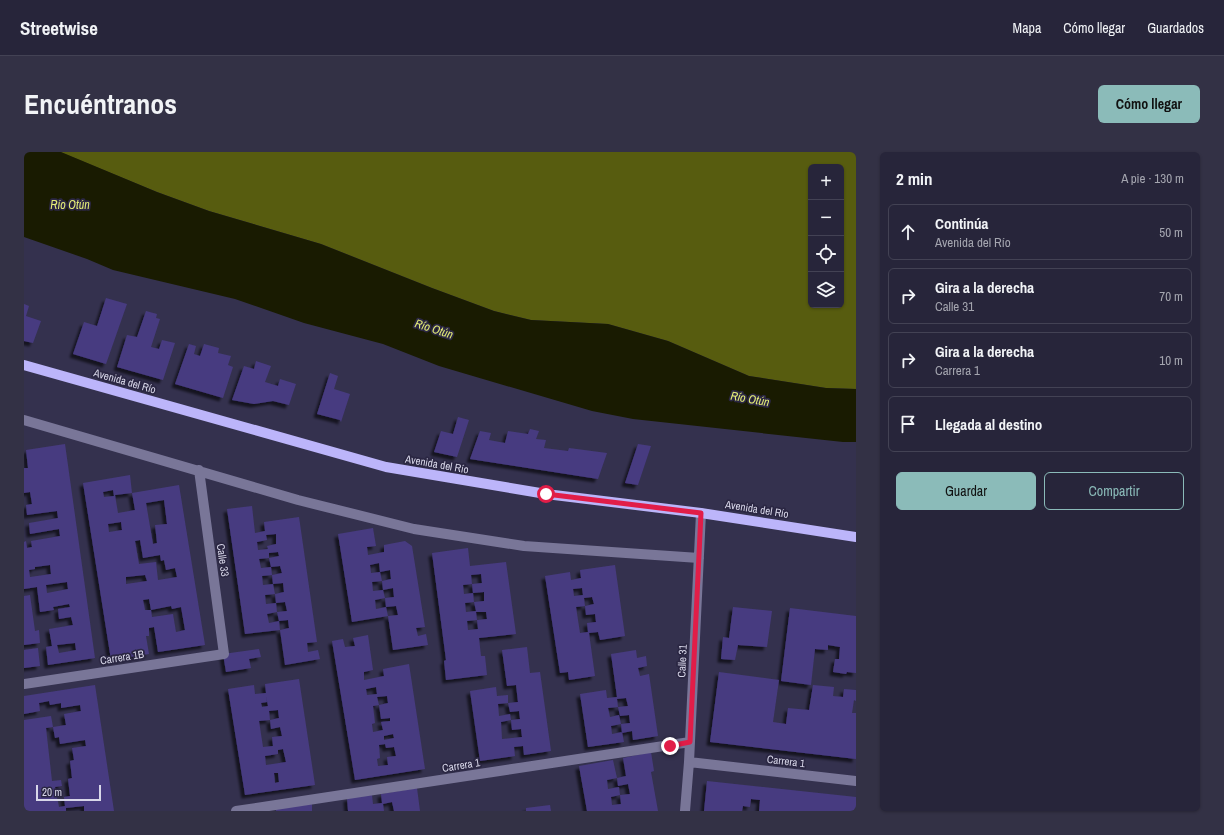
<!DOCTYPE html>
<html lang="es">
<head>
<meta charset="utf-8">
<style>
  :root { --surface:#27253a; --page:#333145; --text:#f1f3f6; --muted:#a4a5af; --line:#434254; --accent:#8bbbb9 }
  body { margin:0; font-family:"Archivo Narrow",sans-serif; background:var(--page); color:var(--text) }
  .controls { position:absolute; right:12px; top:12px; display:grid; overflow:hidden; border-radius:6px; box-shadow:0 1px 3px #0004 }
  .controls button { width:36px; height:36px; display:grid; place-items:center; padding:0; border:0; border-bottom:1px solid var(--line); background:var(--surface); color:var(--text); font:20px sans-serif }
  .scale { position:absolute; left:12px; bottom:10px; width:65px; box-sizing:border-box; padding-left:4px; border:2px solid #d8d7e9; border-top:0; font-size:11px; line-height:14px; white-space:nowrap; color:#d8d7e9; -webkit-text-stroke:3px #2b2743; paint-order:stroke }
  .stop { position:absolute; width:12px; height:12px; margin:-9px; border:3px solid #e11d48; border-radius:50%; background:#fff }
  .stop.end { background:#e11d48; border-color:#fff; box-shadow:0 1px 4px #0008 }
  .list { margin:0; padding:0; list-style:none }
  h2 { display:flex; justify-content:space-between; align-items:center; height:52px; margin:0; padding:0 16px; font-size:17px }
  h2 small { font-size:13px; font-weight:400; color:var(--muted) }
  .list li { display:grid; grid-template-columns:26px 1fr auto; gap:12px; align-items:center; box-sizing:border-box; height:56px; margin:0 8px 8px; padding:0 8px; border:1px solid var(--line); border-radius:6px }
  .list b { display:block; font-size:15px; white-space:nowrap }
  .list p { margin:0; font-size:13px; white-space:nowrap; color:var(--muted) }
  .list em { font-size:13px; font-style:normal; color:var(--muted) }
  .actions { display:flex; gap:8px; padding:12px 16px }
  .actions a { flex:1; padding:9px 0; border:1px solid var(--accent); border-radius:6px; text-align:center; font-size:14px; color:var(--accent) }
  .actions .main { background:var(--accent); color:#111 }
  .icon { flex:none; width:22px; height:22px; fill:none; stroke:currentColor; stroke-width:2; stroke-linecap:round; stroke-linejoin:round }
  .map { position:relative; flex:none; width:832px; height:659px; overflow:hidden; border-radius:6px }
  header { display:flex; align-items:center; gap:24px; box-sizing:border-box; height:56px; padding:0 20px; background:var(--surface); border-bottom:1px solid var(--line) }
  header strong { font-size:19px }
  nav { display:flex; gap:22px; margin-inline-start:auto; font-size:14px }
  .intro { display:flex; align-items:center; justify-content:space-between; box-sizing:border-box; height:96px; padding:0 24px }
  h1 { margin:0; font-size:28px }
  .button { padding:10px 18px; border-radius:6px; background:var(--accent); color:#111; font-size:14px; font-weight:700 }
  main { display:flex; gap:24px; padding:0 24px }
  aside { flex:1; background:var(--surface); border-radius:6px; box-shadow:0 1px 3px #0004 }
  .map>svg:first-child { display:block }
  .green { fill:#575c0f; fill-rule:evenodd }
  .water { fill:#191b01 }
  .building { fill:#473b80; fill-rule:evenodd; filter:url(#shadow) }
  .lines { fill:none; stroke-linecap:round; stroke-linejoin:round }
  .minor { stroke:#797698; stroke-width:10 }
  .major { stroke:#bcb5fa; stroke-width:10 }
  .route { stroke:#e11d48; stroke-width:5 }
  .labels { text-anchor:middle; stroke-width:3.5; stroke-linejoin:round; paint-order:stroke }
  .street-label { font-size:11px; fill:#d8d7e9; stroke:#2b2743 }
  .water-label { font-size:12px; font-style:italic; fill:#e5ee77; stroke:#2b2743 }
</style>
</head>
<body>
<header>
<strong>Streetwise</strong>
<nav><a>Mapa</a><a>Cómo llegar</a><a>Guardados</a></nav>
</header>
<div class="intro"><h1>Encuéntranos</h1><a class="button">Cómo llegar</a></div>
<main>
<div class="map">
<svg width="832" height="659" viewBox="0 0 832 659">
  <defs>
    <filter id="shadow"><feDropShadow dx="-3.5" dy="3.5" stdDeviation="1" flood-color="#0009"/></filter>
  </defs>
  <rect width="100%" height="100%" fill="#34314e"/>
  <path class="green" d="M36 0H832V237L802 236 725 224 644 189 584 172 507 168 470 159 408 136 297 92 185 59 133 40ZM787 15H817V153H787Z"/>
  <path class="water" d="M0 0H37L133 40 185 59 297 92 408 136 470 159 507 168 584 172 644 189 725 224 802 236 832 237V290H819L609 267 568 259 415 214 359 192 280 171 211 147 89 118 63 107 0 85Z"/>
  <path class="building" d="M82 146 103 152 82 212 49 202 60 170 73 174Z
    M0 152 5 154 2 164 17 169 9 191 0 189Z
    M122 159 133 162 132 166 136 167 127 195 135 197 138 188 151 191 139 228 93 215 103 183 113 185Z
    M165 192 172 194 170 202 176 204 180 192 195 196 194 201 207 204 204 213 209 215 199 246 151 232Z
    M232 209 247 214 241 230 254 234 256 227 272 232 265 253 249 249 230 252 208 248 220 214 230 217Z
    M306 221 314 224 310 237 326 242 317 270 316 268 293 262Z
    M434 265 445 268 433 305 410 300 417 279 429 282Z
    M506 277 515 279 512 287 522 288 520 296 544 299 545 296 583 301 574 327 446 307 456 279 467 281 465 288 481 291 484 279 504 282Z
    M41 292 71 506 24 513 22 495 28 494 25 477 49 473 47 465 35 467 34 457 46 455 45 452 29 455 30 458 16 460 13 435 0 437V390L2 389 3 396 8 395 7 389 36 384 35 377 6 382 5 371 34 366 33 359 3 363 2 353 8 352 6 340 0 341V316H4L2 298ZM26 413 27 422 6 425 5 418 11 417V415ZM43 430 44 437 23 441 22 433ZM51 491 52 498 35 501 33 493Z
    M614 292 627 294 614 333 601 331Z
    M106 323 108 341 155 333 181 493 134 500 130 475 125 476V484H122L125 502 87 508 59 331ZM89 338 90 344 80 345 79 340ZM108 341 111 358 94 361 91 343ZM140 348 143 372 131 373 133 391 129 392 122 351ZM97 370 98 378 85 380 84 372ZM116 388 119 406 136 403 137 409 140 408 142 418 151 416 153 425 134 428 132 410 115 412 111 389ZM121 423 123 429 102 432V425ZM125 447 127 458 147 454 148 457 157 455 161 478 152 480 149 462 128 465 127 458H121L119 448Z
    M228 354 231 381 241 379 240 370 275 365 293 490 283 491 284 500 294 498 296 507 261 513 256 478 265 476 264 468 255 469 256 478 221 482 203 357ZM252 382V392L243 394 244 397 234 398 233 390 243 388 242 383ZM254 400 255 404 245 406 247 415 256 414 258 421 248 423 247 415 237 416 235 407 245 406V401ZM248 423 249 432 239 433 238 424ZM259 431 260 440 251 442 252 451 261 450 263 459 253 460 255 469 245 471 243 462 253 460 252 451 242 452 241 443 251 442 249 432Z
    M349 376 352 394 343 395 344 403 360 400V393L381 389 388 394 401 475 392 476 394 484 402 482 404 493 369 498 364 464 374 463 372 454 362 455 361 446 351 448 352 457 362 455 364 464 328 470 314 382ZM355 411 356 420 366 418 367 427 358 429 359 438 369 436 370 445 361 446 359 438 349 439 348 430 358 429 356 420 347 421 346 413Z
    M444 396 446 414 482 410 492 482 455 486 457 504H461L463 523 422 528 420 509 422 508 408 401ZM457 422 458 431 448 432 449 441 460 440V449L450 450 452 459 442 460 441 451 450 450 449 441 440 442 439 433 448 432 447 423ZM452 460H462L463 467 453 468 454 477 444 478 443 469 453 468Z
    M591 413 601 484 576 488 574 480 565 481 571 524 545 528 544 520 536 521 521 424 546 420 547 428 557 426 556 418ZM558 436 559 443 550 444 549 437ZM568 445 570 452 561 454 562 463 571 462 572 470 563 471 564 480 556 481 552 455 561 454 560 446Z
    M6 443 11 479 15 478 16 491 0 493V444Z
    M709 455 748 459 743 495 714 493 711 508 697 507 699 485 705 486Z
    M766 456 832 464V521L823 520 822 522 809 520 811 507H815L816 495 804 493V498L791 497 787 533 757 529Z
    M344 483 349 518 340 520V528L360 524 359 517 385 512 401 617 331 628 308 489 319 487 321 495 331 494 329 486ZM352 535 353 542 343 543 342 537ZM363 544 364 551 355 553 357 567 366 566V569L357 570 359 578 349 580 348 572 351 571 349 554 355 553 353 545ZM369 582 370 586 360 588V584ZM361 592 362 596 370 595 372 604 363 605 364 613 354 614 353 607 356 606 355 593Z
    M503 495 506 521 516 520 527 599 500 603 499 594 490 595 491 604 456 609 446 539 472 535 473 544 484 543V551L474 552 475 564 486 562 487 568 477 570 478 587 498 585 497 577 488 578 487 568 496 567 495 559 486 560 484 551 494 550 492 533 483 534 478 498Z
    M14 496 16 514 0 516V498Z
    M235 497 237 505 225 507 227 516 202 520 199 502Z
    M612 498 613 506 622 504 623 514 614 516 616 524 625 522 634 584 609 588 608 579 598 581 597 572 606 571 605 563 596 564 594 555 604 554 602 546 593 547 594 555 584 556 586 565 595 563 597 572 587 574 588 582 598 580 600 590 564 595 556 542 582 538 583 546 593 545 587 502Z
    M695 520 755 528 749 570 762 572 764 556 785 558 789 533 810 535 809 544 819 545 820 537 832 538V549L830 548 828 561H832V607L686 590Z
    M275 527 291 633 221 643 204 537 230 533 231 542 242 541 241 532ZM242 544 244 554 238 555 237 551 243 550ZM254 558 255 566 246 568 247 577 256 575 258 584 248 585 249 594 239 595 235 569 246 568 245 559ZM259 597 262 610 242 613 241 604 254 602V598ZM250 621H254L255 630 251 631Z
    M71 533 90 659H60V654L42 656V659H0V568L27 564 29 575 42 573 40 562 57 559 56 553 37 556V551L26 553 25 549 15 551 16 559 0 562V544ZM29 575 31 586 35 585 36 592 61 588 62 594 48 596 50 608 46 609 48 626 44 627 46 644 40 645 41 654 35 655 31 635 38 634 37 628 28 629 22 576Z
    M627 600 630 619 627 620 634 659H563L555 614 589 608 593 626 583 628 584 637 595 635 596 643 587 645 588 653 597 652 596 643 606 642 604 632 594 634 593 626 602 624 599 606Z
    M683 629 832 645V659H735L736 648 727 647 726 655 719 654 718 659H680Z
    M393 636 396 659H370L368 650 359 652 360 659H324L323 646 348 643 349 652 358 651 357 642Z
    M288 652V659H252V657Z
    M526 653 527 659H502V656Z"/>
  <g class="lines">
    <path class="minor" d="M0 268 274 348 390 377 500 394 675 406
      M0 532 200 502 175 318
      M665 610 832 629
      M212 659 666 590
      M661 659 665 610 677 361"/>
    <path class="major" d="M0 213 362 315 522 342 677 361 832 385"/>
  </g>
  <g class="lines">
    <path class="route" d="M522 342 677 361 666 590 646 594"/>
  </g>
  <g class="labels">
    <g class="street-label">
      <text transform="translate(101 229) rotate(16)" y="4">Avenida del Río</text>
      <text transform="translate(413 312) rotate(10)" y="4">Avenida del Río</text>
      <text transform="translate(733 357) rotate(9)" y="4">Avenida del Río</text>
      <text transform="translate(199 408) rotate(82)" y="4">Calle 33</text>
      <text transform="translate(98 505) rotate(-9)" y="4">Carrera 1B</text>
      <text transform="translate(658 509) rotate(-87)" y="4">Calle 31</text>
      <text transform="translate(762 609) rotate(7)" y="4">Carrera 1</text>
      <text transform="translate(437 613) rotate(-9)" y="4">Carrera 1</text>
    </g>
    <g class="water-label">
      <text x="46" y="57">Río Otún</text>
      <text transform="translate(410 177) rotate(18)" y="4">Río Otún</text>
      <text transform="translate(726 247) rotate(10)" y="4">Río Otún</text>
    </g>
  </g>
</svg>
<div class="controls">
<button>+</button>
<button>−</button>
<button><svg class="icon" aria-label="locate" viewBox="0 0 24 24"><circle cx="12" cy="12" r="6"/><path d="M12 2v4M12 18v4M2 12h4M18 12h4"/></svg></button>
<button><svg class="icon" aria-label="layers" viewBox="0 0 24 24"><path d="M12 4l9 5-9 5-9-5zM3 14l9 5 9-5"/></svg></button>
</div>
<div class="scale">20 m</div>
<div class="stop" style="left:522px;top:342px"></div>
<div class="stop end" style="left:646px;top:594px"></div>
</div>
<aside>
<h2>2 min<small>A pie · 130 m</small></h2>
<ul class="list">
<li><svg class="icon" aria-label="ahead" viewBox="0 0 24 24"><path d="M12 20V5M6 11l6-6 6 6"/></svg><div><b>Continúa</b><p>Avenida del Río</p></div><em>50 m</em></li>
<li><svg class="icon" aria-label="right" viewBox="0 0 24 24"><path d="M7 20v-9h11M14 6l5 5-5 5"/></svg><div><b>Gira a la derecha</b><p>Calle 31</p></div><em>70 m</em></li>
<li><svg class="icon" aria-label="right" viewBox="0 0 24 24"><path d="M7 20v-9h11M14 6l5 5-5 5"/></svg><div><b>Gira a la derecha</b><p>Carrera 1</p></div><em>10 m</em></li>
<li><svg class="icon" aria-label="arrive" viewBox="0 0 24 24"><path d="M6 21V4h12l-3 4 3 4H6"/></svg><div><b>Llegada al destino</b></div></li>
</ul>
<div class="actions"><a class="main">Guardar</a><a>Compartir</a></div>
</aside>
</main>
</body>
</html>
